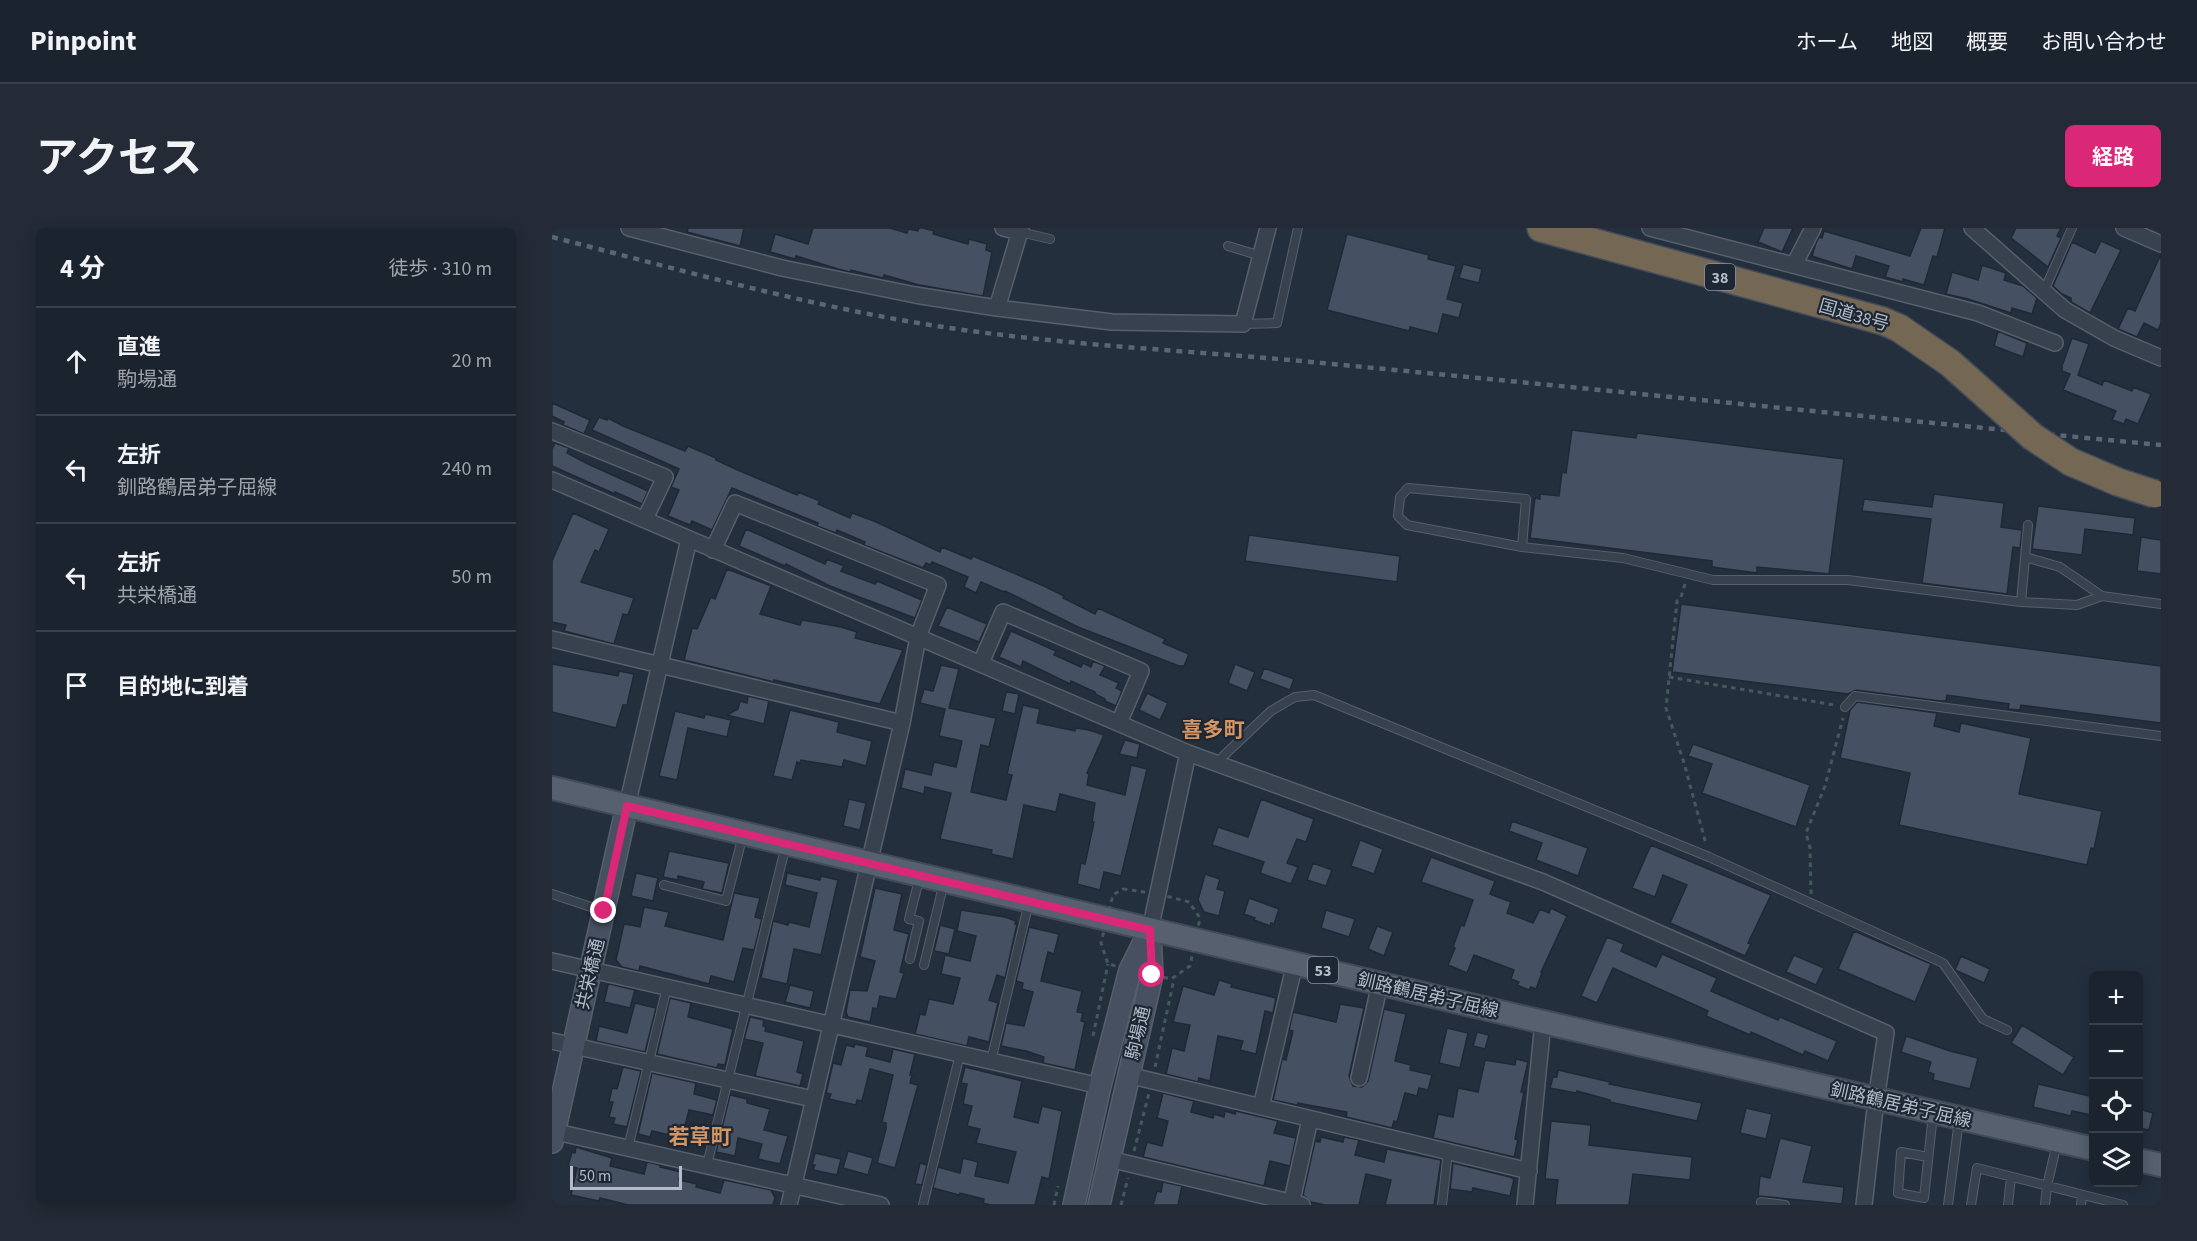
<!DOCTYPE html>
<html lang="ja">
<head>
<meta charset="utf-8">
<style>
  :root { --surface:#1b232e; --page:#242b36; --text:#f1f3f6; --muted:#a0a4aa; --line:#39404a; --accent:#db2777 }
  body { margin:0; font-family:"Source Sans 3","Noto Sans JP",sans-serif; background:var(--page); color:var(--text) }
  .controls { position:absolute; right:18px; bottom:18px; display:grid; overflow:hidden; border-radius:9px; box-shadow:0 3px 15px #0003 }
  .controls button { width:54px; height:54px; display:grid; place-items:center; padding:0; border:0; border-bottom:2px solid var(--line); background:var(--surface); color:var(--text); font:30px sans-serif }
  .scale { position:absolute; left:18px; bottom:15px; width:112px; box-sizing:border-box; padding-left:6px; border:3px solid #b4bcc9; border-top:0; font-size:16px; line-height:21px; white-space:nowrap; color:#b4bcc9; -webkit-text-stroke:4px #1d2633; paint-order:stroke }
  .stop { position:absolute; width:18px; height:18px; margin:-14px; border:4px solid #db2777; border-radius:50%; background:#fff }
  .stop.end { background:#db2777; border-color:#fff; box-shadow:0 2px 6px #0008 }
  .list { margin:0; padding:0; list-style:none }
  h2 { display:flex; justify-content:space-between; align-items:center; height:78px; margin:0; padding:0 24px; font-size:26px }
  h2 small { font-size:20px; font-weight:400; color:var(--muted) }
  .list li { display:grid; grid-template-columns:39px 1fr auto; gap:18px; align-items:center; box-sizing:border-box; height:108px; padding:0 24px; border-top:2px solid var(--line) }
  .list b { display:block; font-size:22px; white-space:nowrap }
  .list p { margin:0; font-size:20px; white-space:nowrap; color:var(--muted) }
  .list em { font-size:20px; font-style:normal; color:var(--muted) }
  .icon { flex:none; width:33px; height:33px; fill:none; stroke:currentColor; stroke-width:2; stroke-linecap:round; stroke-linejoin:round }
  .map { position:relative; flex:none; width:1609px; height:977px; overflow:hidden; border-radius:9px }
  header { display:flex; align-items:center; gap:36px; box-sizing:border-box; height:84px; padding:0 30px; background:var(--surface); border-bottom:2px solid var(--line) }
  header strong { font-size:28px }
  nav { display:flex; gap:33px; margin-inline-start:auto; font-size:21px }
  .intro { display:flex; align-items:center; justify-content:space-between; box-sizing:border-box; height:144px; padding:0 36px }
  h1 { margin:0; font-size:42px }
  .button { padding:15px 27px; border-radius:9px; background:var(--accent); color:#fff; font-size:21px; font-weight:700 }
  main { display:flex; gap:36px; padding:0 36px }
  aside { flex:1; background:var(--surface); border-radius:9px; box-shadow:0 3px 15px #0003 }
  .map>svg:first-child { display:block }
  .building { fill:#455162; stroke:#1f2835; stroke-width:1.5 }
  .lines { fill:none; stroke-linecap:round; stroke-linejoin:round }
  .lane-casing { stroke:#565f6c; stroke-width:10 }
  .street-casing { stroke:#565f6c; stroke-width:18 }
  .secondary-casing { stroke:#565f6c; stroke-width:24 }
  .primary-casing { stroke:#414a57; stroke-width:26 }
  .highway-casing { stroke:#434c59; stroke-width:30 }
  .path { stroke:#44595c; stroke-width:3; stroke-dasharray:4.5 4.5; stroke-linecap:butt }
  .lane { stroke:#38414e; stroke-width:8 }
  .street { stroke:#38414e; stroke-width:15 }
  .secondary { stroke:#465061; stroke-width:21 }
  .primary { stroke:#56606e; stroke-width:22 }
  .highway { stroke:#746855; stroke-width:27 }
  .rail { stroke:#5a6575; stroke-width:4.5; stroke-dasharray:6 6; stroke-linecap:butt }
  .highway-bridge-casing { stroke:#434c59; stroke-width:30; stroke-linecap:butt }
  .highway-bridge { stroke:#746855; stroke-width:27 }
  .route { stroke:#db2777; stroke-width:8 }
  .labels { text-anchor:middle; stroke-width:4.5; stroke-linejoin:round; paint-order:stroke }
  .shield { fill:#1d2633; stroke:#878f9c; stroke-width:1.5 }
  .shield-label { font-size:16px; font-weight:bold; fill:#b4bcc9 }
  .street-label { font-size:18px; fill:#b4bcc9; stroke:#1d2633 }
  .quarter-label { font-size:21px; font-weight:bold; fill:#d59563; stroke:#1d2633 }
</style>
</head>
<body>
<header>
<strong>Pinpoint</strong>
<nav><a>ホーム</a><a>地図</a><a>概要</a><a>お問い合わせ</a></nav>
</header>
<div class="intro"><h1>アクセス</h1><a class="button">経路</a></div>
<main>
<aside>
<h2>4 分<small>徒歩 · 310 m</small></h2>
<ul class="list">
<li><svg class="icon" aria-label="ahead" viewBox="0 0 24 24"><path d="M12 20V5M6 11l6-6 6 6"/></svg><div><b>直進</b><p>駒場通</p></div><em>20 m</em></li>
<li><svg class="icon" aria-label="left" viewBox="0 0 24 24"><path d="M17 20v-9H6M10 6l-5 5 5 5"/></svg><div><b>左折</b><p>釧路鶴居弟子屈線</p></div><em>240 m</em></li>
<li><svg class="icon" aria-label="left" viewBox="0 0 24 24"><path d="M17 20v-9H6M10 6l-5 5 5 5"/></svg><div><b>左折</b><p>共栄橋通</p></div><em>50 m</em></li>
<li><svg class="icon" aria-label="arrive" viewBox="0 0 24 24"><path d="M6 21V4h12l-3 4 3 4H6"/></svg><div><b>目的地に到着</b></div></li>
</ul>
</aside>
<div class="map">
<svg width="1609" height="977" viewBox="0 0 1609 977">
  <rect width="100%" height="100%" fill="#242f3e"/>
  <path class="building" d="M136 0H192L188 18 135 4Z
    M261 0H338L355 5 356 1 366 3 367 0H371L382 3 381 6 416 16 417 11 435 16 434 22 440 24 431 68 367 57 332 47 331 50 299 42 298 44 286 41 244 28 243 31 218 24 223 6 256 16Z
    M1212 0H1241L1230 24 1206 14Z
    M1369 0H1393L1385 29 1381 28 1372 57 1351 51V54L1333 49 1337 38 1304 28 1300 41 1260 28 1264 15 1267 9 1270 10 1272 3 1358 28Z
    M1464 0H1509L1505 8 1509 10 1496 39 1459 10Z
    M795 6 877 27 876 31 904 38 895 71 911 75 907 90 891 86 886 106 858 99 857 103 775 82Z
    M1549 13 1569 22 1538 85 1519 74V70L1510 66 1501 58 1520 14 1543 25Z
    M1609 26V95L1606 102 1592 95 1585 109 1566 101 1576 80 1583 83Z
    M911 36 930 41 927 55 907 50Z
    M1430 37 1454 45 1452 52 1471 58 1485 70 1480 86 1460 80 1459 85 1416 71 1394 66 1400 44 1426 52Z
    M1446 103 1475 115 1471 129 1442 118Z
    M1520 110 1537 116 1526 147 1550 157 1552 152 1580 163 1581 159 1599 166 1586 196 1574 191 1572 196 1560 192 1564 183 1511 162 1518 146 1510 143V138Z
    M0 175 38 192 32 206 11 197 12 194 0 188Z
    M47 189 55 192 56 190 71 198 133 223 136 218 164 230V232L188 243 245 267 246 264 268 273 266 276 298 290 300 285 322 293 388 324 390 319 419 331 421 328 492 358 512 368 511 370 543 386 546 380 613 411 611 415 637 426 632 438H627L526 399 453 363 452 364 429 354 424 365 412 359 416 349 380 334 378 337 374 335 371 340 312 317 313 314 285 302 284 305 265 298 266 295 180 260 160 302 140 293 138 297 116 288 127 262 119 259 127 241 40 202Z
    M1020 202 1084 210 1085 205 1292 231 1277 346 1205 339V345L1160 339V333L978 310 983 270 988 271V266L1007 268 1010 244 1014 245Z
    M3 215 17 220 15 225 36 236 96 263 90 276 63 264V266L0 238V221Z
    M1382 266 1452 275 1449 299 1470 302 1468 320 1461 319 1455 366 1370 355 1379 291 1310 283 1312 271 1380 279Z
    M1486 278 1583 290 1581 307 1533 301 1530 327 1480 321Z
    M21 285 57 301 47 324 43 322 29 354 82 370 76 387 71 386 62 416 12 403 14 397 0 394V333Z
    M194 301 273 336 275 331 292 338 289 343 323 356 325 353 370 372 363 390 278 358 234 336 233 338 187 318Z
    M697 307 848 328 845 354 693 333Z
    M1589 309 1609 312V346L1585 343Z
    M175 341 219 358 208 386 248 397 250 392 289 399 305 404 303 410 351 422 328 476 222 452V454L132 432 140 400 145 401 159 369 163 371Z
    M1129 376 1609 438V495L1469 477 1468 482 1456 481 1457 476 1395 467 1394 473H1388L1304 462 1296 466 1120 444Z
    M395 379 435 396 427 414 386 398Z
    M459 403 504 423 502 427 529 439 531 435 539 439 541 433 553 438 548 447 567 455 564 460 570 463 564 478 553 473V471L543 466V464L519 453 518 456 471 433 469 439 447 429Z
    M0 436 66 448 67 443 82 446 75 477H71L64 500 0 484Z
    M683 436 703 444 695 463 676 455Z
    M389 437 407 441 397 480 444 490 437 519 429 517 419 564 454 572 460 547 455 546 471 477 488 481 485 495 523 503 524 500 537 502 552 507 535 545 537 546 535 557 573 567 579 537 595 541 569 648 552 644 548 662 525 656 529 635 533 636 542 594H540L543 575 508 566 504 584 472 577 461 631 439 626 440 622 388 611 399 565 373 559 372 566 349 560 353 541 379 547 382 534 404 539 410 513 387 508 393 481 368 475 372 461 381 463Z
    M712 440 742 451 738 462 708 451Z
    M454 464 467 466 463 486 450 483Z
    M595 465 616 475 608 492 587 482Z
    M196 468 217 473 212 496 175 487 186 481 188 473 195 475Z
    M1305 474 1385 485 1382 498 1407 504 1409 495 1479 510 1467 566 1550 583 1542 621 1539 620 1535 637 1347 597 1358 545 1288 530 1298 482Z
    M238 482 287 494 285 504 320 513 314 538 292 532 290 539 249 532 248 535 245 534 240 552 221 548Z
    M123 483 152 490 153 486 179 492 175 509 136 500 125 552 107 548Z
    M573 512 588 516 585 530 567 526Z
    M1141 516 1258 557 1244 599 1150 565 1160 536 1136 528Z
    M297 571 314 575 308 602 291 598Z
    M709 571 762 591 754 614 745 611 735 635 746 639 739 656 708 645 712 634 660 617 666 599 696 609Z
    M960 593 1036 620 1026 648 984 632 990 615 957 603Z
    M808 612 831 621 822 646 799 638Z
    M1099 617 1219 667 1196 715 1199 716 1193 728 1118 695 1135 657 1111 647 1103 669 1080 660Z
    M117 623 177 635 170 665 150 661 152 654 126 648V652L111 649Z
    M879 629 943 653 938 666 959 674 955 685 981 695 988 681 997 685 999 680 1015 688 989 744 990 745 984 761 979 759 977 762 965 757 967 754 959 751 962 742 922 727 915 745 896 737 903 720 901 719 909 697 912 698 921 672 869 654Z
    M761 635 780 642 774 658 755 652Z
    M84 645 106 650 101 673 79 668Z
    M235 645 268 652 269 648 286 652 269 727 242 721 235 756 209 750 221 693 236 697 237 694 257 699 265 665 233 657Z
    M653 646 668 651 665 661 673 663 667 688 652 684 646 672Z
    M323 660 350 666 342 702 357 706 348 744 352 745 344 771 328 768 325 781 321 780 318 794 296 789 294 784 298 762 315 763 323 733 308 729Z
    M182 665 208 670 203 689 210 691 202 722 191 720 182 754 159 748 157 756 88 738 87 743 70 739 64 732 72 696 88 699 92 679 117 684 113 698 171 712Z
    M697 670 727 681 722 696 719 695 718 698 702 692 703 690 692 686Z
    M409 682 453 689 464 693 463 696H465L453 750 445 747 437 772 446 775 437 814 417 809 415 818 363 806 368 786 373 787 377 771 401 776 408 750 389 746 393 727 418 733 424 708 405 703Z
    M774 682 803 691 797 709 769 700Z
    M388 697 403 701 397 726 382 723Z
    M825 698 841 704 832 728 816 721Z
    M477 699 507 706 502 726 496 724 489 753 530 763 525 784 531 785 529 793 533 794 523 842 491 835 492 829 474 823 449 818 454 795 472 798 481 764 470 761 471 755 464 753Z
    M1302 703 1379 736 1363 774 1286 741Z
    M1055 709 1072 716 1069 723 1104 739 1110 726 1165 750 1159 763 1226 792 1228 789 1285 813 1276 833 1253 823 1251 827 1199 804 1198 807 1154 788 1156 783 1061 740 1045 775 1029 768Z
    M1242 727 1272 740 1264 757 1234 744Z
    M1409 728 1438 741 1432 755 1403 742Z
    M667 752 680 756 679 759 724 770 721 785 713 783 704 826 688 822 691 813 666 808 658 853 647 850 646 854 614 846 620 820 632 823 638 797 621 794 631 758 662 767Z
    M58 756 83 762 78 780 52 774 56 757Z
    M238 757 262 763 258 780 233 774Z
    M118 770 139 775 136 789 181 801 173 837 166 836 165 840 105 826Z
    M83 775 104 780 93 824 44 813 47 798 75 805Z
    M788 776 812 780 797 848 801 858 810 859 816 853 832 781 854 786 843 833 859 837 858 842 880 847 876 862 867 860 865 868 853 865 845 894 842 893 840 900 794 889 795 884 746 875 745 877 721 872 730 831 734 832 741 803 737 802 741 784 784 794Z
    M198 789 212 792 211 798 214 799 213 803 252 813 245 844 251 846 248 858 203 848 211 815 192 811Z
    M1470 797 1522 829 1511 847 1459 815Z
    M895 800 916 805 908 840 887 835Z
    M925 804 937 807 933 821 921 818Z
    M1354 808 1398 823 1426 830 1418 861 1381 852 1382 846 1376 844 1379 834 1349 824Z
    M303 816 316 819 314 828 338 834 341 821 363 826 358 847H360L358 855 366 857 343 940 325 935 334 901V895L330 894 341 847 318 841 310 873 305 872 304 877 277 871 279 866 274 865 281 835 289 837 294 817 302 819Z
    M964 831 976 834 969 864H972L963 911 966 912 962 929 881 910 886 886 901 889 906 860 926 864 933 832 963 837Z
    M71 839 89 843 75 899 61 896 63 890 57 889 61 874H57L60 860 65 861Z
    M413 839 470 853 462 889 486 895 490 878 510 883 497 951 490 949 483 977H438L431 975 432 971 408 965 407 967 381 960 386 939 408 945 411 930 426 934 423 948 456 955 464 924 424 915 428 901 415 898 420 878 411 876 415 856 409 855Z
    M1006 842 1058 854 1057 856 1150 875 1145 893 1058 874V872L1025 863 1024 865 998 860 1001 849H1005Z
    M100 845 144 855 142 866 165 872 161 887 137 882 130 910 100 903 98 909 86 906Z
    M1486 856 1542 869 1539 887 1520 883 1519 888 1481 879Z
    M611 865 642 873 639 884 661 890 662 886 672 889 673 883 683 886 684 883 726 893 722 905 744 910 738 938 718 933 712 958 591 929 595 914 610 918 616 893 605 890Z
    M178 867 195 871V875L218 881 212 902 236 908 228 936 206 931 210 916 186 910 183 928 164 924Z
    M1194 880 1220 886 1214 911 1188 905Z
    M1587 881 1601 885 1597 902 1587 900Z
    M999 893 1039 897 1037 917 1140 929 1138 952 1081 946 1077 977H1003L1006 952 993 951Z
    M769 909 791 914 792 909 807 912 803 927 832 934 835 921 889 932 882 977H833L839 952 814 946 807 977H773L759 974 751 967 763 913 768 914Z
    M1228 910 1260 918 1251 954 1292 959 1290 976 1206 968 1208 948 1218 950Z
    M24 919 60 930 58 938 92 946 95 934 108 937V939L129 944 127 952 145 956 144 959 168 965 172 952 219 962 223 970 221 977H76L48 970 47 973 19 967 25 940 16 938 20 924 23 925Z
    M296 923 321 930 316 947 291 940Z
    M263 925 289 931 285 947 261 942 263 937H260Z
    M368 935 375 937 370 957 363 956Z
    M901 935 958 949 962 951 958 968 921 960 920 964 898 961Z
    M611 954 630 958 626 977H601L605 963 609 964Z"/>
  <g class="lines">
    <defs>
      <path id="lane" d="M468 4 498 11
        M676 18 709 28
        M1492 63 1520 0
        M691 96 725 95 746 0
        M970 319 974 271 856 260 848 269 846 288 855 297 970 319 1071 330 1161 352H1296L1469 374 1525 377 1550 368 1609 376
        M1473 329 1508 339 1550 368
        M1469 374 1476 297
        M1293 479 1303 468 1609 508
        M665 534 719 483 743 469 762 467 1157 629 1391 735 1431 791 1455 802
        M112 657 174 673 191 607
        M0 666 51 683
        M358 731 367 693 357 691 368 648
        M372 737 392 654
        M439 833 477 674
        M76 920 115 759
        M1376 929 1349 924 1346 965 1372 970 1381 886
        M155 937 234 617
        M1209 974 1233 977
        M371 977 408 826
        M890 977 896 923
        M1396 977 1407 892
        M1419 977 1425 940 1571 977
        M1456 977 1459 949
        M1493 977 1495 958 1505 915
        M1529 977 1530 967"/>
      <path id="street" d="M77 0 230 40 363 67 445 80 560 94 691 96 716 0
        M451 0 468 4
        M1098 0 1426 85 1503 115
        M1420 0 1513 82 1562 110 1609 130
        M1572 0 1609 16
        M1242 37 1261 0
        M445 80 469 0
        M0 203 113 249 93 291
        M0 252 636 525 991 654 1334 805 1324 872 1312 977
        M161 322 183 275 386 357 366 409 350 495 237 977
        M0 411 350 495
        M429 435 451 384 589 443 567 495
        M75 578 137 311
        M598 702 636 525
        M0 733 548 858
        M0 813 261 871
        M576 847 977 943
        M807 850 828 755
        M709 879 743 735
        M0 903 329 977
        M557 931 750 977
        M739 977 758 891
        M973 977 991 794"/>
      <path id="secondary" d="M0 914 75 578
        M522 977 548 858 578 742 598 702
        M547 977 600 747 598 705"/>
      <path id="primary" d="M0 560 991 794 1542 921
        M1586 932 1609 937"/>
      <path id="highway" d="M989 0 1331 93 1347 100"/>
    </defs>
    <use href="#lane" class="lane-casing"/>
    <use href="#street" class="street-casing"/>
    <use href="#secondary" class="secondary-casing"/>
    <use href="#primary" class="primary-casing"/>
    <use href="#highway" class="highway-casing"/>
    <path class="path" d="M1133 356 1129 369 1125 373 1114 480 1132 535 1154 616
      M1117 449 1282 477
      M571 661 606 666 637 674 648 690 638 738 619 751 556 736 549 715 561 667Z
      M1259 666 1258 620 1254 605 1273 558 1291 490
      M541 808 556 736
      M603 839 622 751
      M582 923 597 865
      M502 977 506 958
      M569 977 576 950"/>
    <use href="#lane" class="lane"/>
    <use href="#street" class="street"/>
    <use href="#secondary" class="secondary"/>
    <use href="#primary" class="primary"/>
    <use href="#highway" class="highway"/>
    <path class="rail" d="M0 9C121 40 242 74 366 95 503 118 642 122 780 136 1056 162 1333 191 1609 217"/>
    <defs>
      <path id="highway-bridge" d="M1347 100 1398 135 1481 209 1519 234 1566 254 1603 266"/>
    </defs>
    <use href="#highway-bridge" class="highway-bridge-casing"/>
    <use href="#highway-bridge" class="highway-bridge"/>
  </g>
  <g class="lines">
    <path class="route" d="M52 683 75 578 598 702 600 747"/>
  </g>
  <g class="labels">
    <g class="shield">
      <rect x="1153" y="36" width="30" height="26" rx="4.5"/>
      <rect x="756" y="729" width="30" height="26" rx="4.5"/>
    </g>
    <g class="shield-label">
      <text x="1168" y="55">38</text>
      <text x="771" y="748">53</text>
    </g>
    <g class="street-label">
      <text transform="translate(1302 87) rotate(16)" y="6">国道38号</text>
      <text transform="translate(38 746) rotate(-77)" y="6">共栄橋通</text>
      <text transform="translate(876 767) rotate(13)" y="6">釧路鶴居弟子屈線</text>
      <text transform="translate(586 805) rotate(-77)" y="6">駒場通</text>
      <text transform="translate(1349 877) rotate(13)" y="6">釧路鶴居弟子屈線</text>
    </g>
    <g class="quarter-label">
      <text x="661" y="509">喜多町</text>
      <text x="148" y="916">若草町</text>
    </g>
  </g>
</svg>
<div class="controls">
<button>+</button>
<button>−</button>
<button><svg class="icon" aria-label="locate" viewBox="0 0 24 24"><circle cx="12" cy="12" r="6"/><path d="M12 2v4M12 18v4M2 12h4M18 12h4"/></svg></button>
<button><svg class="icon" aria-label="layers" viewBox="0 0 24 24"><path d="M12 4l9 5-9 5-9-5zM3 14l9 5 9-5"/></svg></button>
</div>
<div class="scale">50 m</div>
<div class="stop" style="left:600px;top:747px"></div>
<div class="stop end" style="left:52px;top:683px"></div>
</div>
</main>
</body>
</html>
